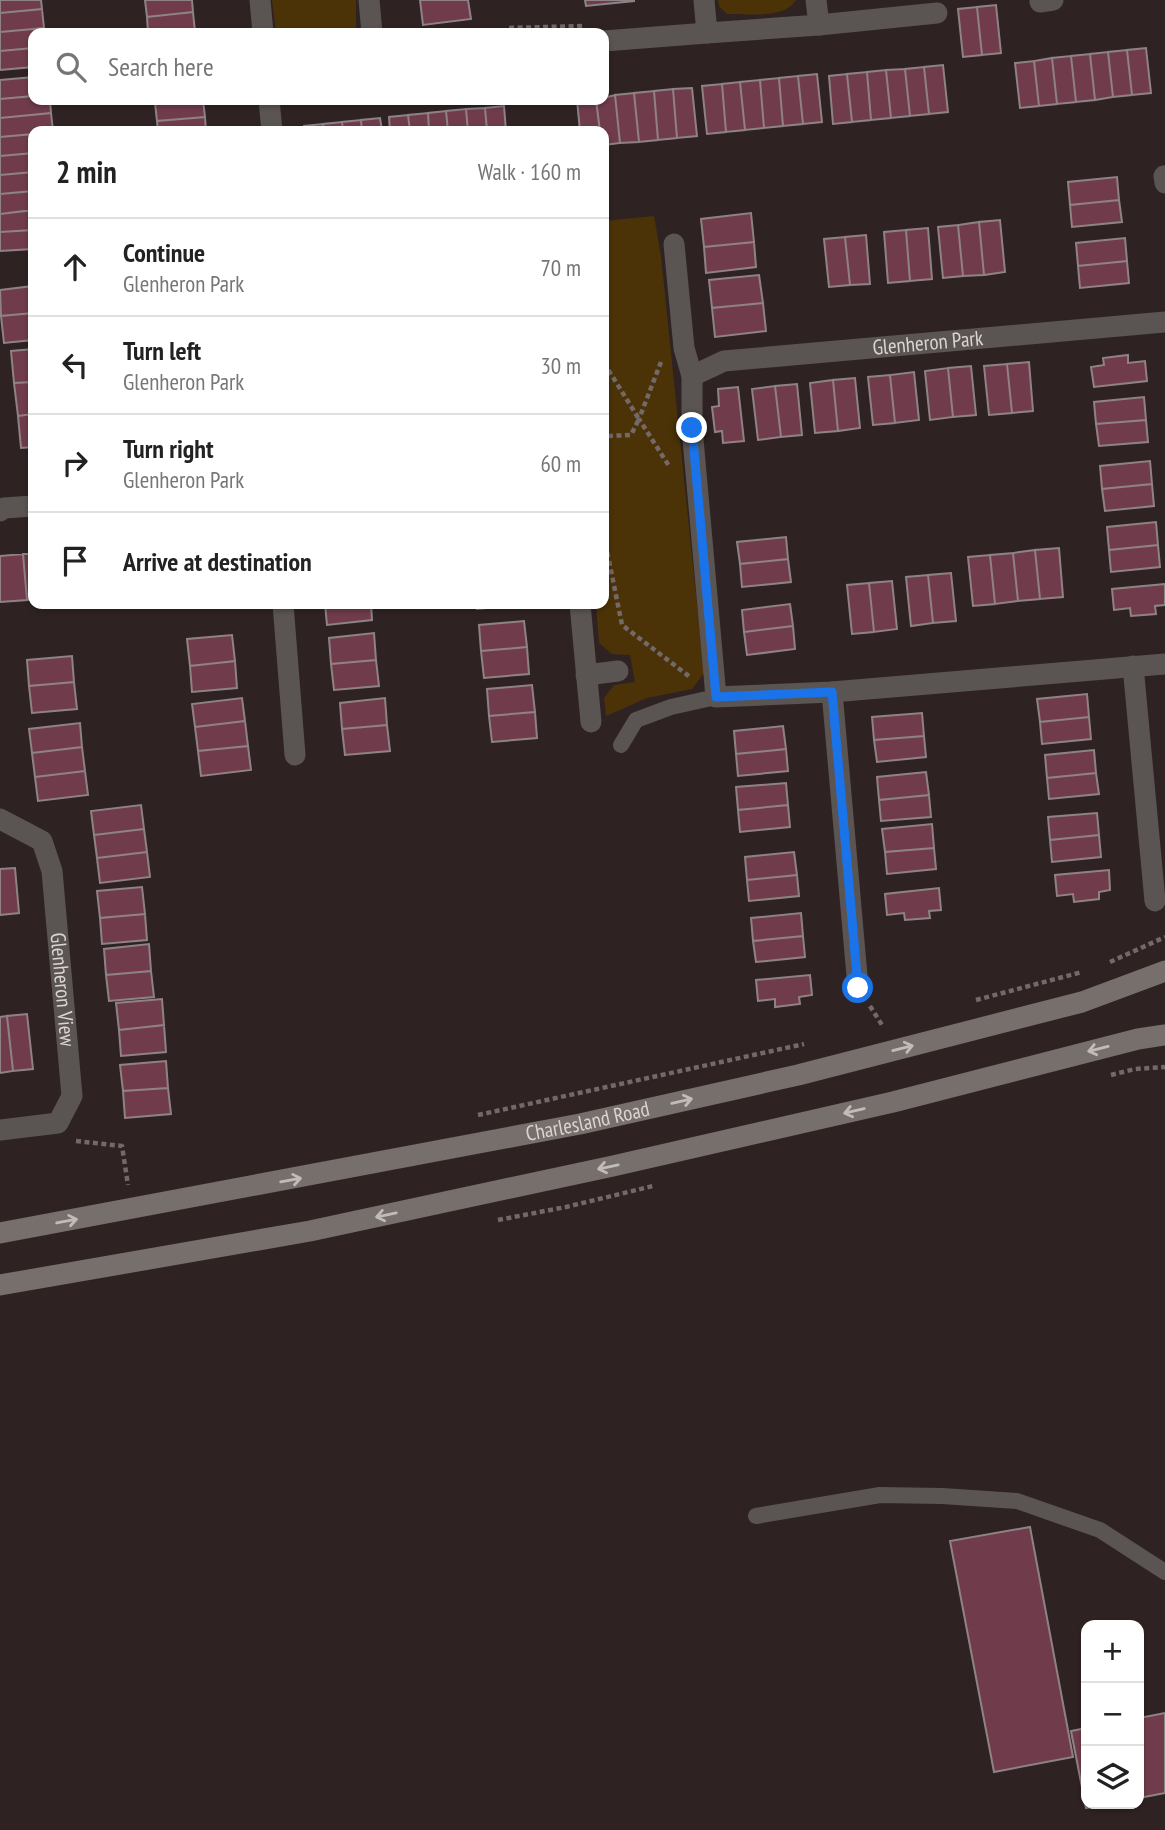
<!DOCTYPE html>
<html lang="en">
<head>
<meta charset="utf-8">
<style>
  :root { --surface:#fff; --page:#f2f2f2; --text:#222; --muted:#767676; --line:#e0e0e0 }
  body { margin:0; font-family:"PT Sans Narrow",sans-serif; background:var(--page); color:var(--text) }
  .controls { position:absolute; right:21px; bottom:21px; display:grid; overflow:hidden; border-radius:14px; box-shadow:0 2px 5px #0004 }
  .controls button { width:63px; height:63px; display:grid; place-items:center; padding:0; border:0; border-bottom:2px solid var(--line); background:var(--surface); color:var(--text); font:35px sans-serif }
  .stop { position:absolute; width:21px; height:21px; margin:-16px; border:5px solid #1a73e8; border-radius:50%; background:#fff }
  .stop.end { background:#1a73e8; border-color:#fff; box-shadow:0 2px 7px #0008 }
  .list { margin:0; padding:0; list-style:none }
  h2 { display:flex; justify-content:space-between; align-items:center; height:91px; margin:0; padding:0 28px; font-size:30px }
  h2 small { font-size:23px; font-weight:400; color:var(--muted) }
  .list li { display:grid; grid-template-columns:46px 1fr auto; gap:21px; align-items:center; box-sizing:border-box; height:98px; padding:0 28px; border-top:2px solid var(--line) }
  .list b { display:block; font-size:26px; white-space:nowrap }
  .list p { margin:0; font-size:23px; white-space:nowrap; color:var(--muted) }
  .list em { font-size:23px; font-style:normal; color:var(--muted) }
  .icon { flex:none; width:38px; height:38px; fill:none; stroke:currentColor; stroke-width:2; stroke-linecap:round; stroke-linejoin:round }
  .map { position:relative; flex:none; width:1165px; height:1830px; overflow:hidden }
  .search { position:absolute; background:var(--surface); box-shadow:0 2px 5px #0004; left:28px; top:28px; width:581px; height:77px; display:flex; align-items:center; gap:18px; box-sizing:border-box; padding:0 24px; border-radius:14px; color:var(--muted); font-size:26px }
  .panel { position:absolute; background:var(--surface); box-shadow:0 2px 5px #0004; left:28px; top:126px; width:581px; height:483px; border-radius:14px }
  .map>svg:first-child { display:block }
  .green { fill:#4b3307 }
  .building { fill:#703c4c; stroke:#8f8286; stroke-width:2 }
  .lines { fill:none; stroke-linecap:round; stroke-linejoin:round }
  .path { stroke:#736968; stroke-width:4.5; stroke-dasharray:5 3.5; stroke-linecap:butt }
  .lane { stroke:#5a5552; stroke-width:16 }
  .street { stroke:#5a5552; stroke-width:21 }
  .secondary { stroke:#776f6b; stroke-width:21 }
  .oneway { stroke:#c3bbb9 }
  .route { stroke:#1a73e8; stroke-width:9 }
  .labels { text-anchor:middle; stroke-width:5; stroke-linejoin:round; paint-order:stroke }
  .street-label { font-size:21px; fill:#dcd4d3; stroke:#2e2322 }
</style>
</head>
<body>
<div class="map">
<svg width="1165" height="1830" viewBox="0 0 1165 1830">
  <rect width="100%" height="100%" fill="#2e2322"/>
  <path class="green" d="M272 0H356V33H276Z
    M718 0H796C784 20 748 13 727 14L719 6Z
    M654 216 661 256 704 673 692 689 647 698 606 716 604 698 614 685 635 682 630 655 612 654 599 643 596 604H604V221Z"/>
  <path class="building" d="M0 0H41L42 9 0 13Z
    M145 0H192L193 12 147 17Z
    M420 0H468L471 19 423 25Z
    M585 0H634V1L586 6Z
    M996 5 1001 53 982 55 977 7Z
    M977 7 982 55 963 57 958 9Z
    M42 9 44 28 0 32V13Z
    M193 12 195 32 148 33 147 17Z
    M44 28V33H33V48L0 51V32Z
    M33 48V67L0 70V51Z
    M1146 48 1151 93 1132 95 1127 50Z
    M1127 50 1132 95 1113 97 1108 52Z
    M1108 52 1113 97 1095 100 1090 54Z
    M1090 54 1095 100 1076 102 1071 56Z
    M1071 56 1076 102 1057 104 1052 58Z
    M1052 58 1057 104 1039 106 1034 61Z
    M1034 61 1039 106 1020 108 1015 63Z
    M943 65 948 112 929 114 924 67Z
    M924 67 929 114 910 116 905 69Z
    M905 69 910 116 891 118 886 70Z
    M886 70 891 118 871 120 867 72Z
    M867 72 871 120 852 122 847 74Z
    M817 74 822 122 803 124 798 76Z
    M847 74 852 122 833 124 829 76Z
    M798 76 803 124 783 126 779 78Z
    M33 77V96L0 99V80Z
    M779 78 783 126 764 128 760 80Z
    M760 80 764 128 745 130 740 82Z
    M740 82 745 130 726 132 722 84Z
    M722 84 726 132 707 134 702 86Z
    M692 88 697 136 677 138 673 89Z
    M673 89 677 138 658 140 654 91Z
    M654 91 658 140 639 142 634 93Z
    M634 93 639 142 620 143 615 95Z
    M615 95 620 143 604 145V131H600L596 100Z
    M33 96V100H50L51 113 0 118V99Z
    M155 100H187L155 103Z
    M187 100H203L205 117 157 121 155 103Z
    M577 100H596L600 131H580Z
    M504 106 506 131H487L485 108Z
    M485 108 487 131H468L466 109Z
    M466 109 468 131H448L446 111Z
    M446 111 448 131H429L428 113Z
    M51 113 53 131H33V134L0 137V118Z
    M428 113 429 131H410L408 115Z
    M408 115 410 131H390L389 117Z
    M205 117 206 131H158L157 121Z
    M380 118 382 131H362L361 120Z
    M361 120 362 131H343L342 122Z
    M342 122 343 131H324L323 124Z
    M323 124 324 131H304V126Z
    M33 134V153L0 156V137Z
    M33 153V172L0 175V156Z
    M33 172V191L0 194V175Z
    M1117 177 1119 200 1070 205 1068 182Z
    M33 191V210L0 214V194Z
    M1119 200 1122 222 1072 227 1070 205Z
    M33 210V230L0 232V214Z
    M751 213 754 242 704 247 701 219Z
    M1000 220 1005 272 984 275 979 222Z
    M979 222 984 275 963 276 958 225Z
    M958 225 963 276 943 278 938 227Z
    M928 228 932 279 910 281 906 230Z
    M33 230V249L0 251V232Z
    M906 230 910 281 888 283 884 232Z
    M866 235 870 284 850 285 845 237Z
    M845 237 850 285 829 287 824 239Z
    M1125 238 1127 261 1078 266 1076 243Z
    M754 242 756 267 706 273 704 247Z
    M1127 261 1129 283 1080 288 1078 266Z
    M759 275 763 303 712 308 709 280Z
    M33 286V313L1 316 0 290Z
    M763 303 766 331 715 337 712 308Z
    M33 313V340L4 343 1 316Z
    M33 349V382L14 383 11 351Z
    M1128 355V363L1145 361 1147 381 1094 387 1091 367 1104 365 1103 358Z
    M1029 362 1033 411 1012 413 1007 364Z
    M1007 364 1012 413 989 415 984 366Z
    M971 366 976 415 953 417 948 368Z
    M948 368 953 417 930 420 925 371Z
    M914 372 919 420 895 423 890 375Z
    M890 375 895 423 873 425 868 377Z
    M855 378 860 428 838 431 833 380Z
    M833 380 838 431 815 433 810 383Z
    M33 382V414L18 416 14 383Z
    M797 384 802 435 781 437 775 386Z
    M775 386 781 437 758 440 752 389Z
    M738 387 744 441 723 443 722 431 715 432 712 407 719 406 718 389Z
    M1144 397 1146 420 1096 424 1094 402Z
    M33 414V447L21 448 18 416Z
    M1146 420 1148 442 1099 446 1096 424Z
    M1150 461 1152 484 1102 489 1100 466Z
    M1152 484 1154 506 1105 511 1102 489Z
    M1156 522 1158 545 1109 550 1107 527Z
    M786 537 788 559 740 564 737 542Z
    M1158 545 1160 567 1111 572 1109 550Z
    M1059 548 1063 597 1040 599 1035 550Z
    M1035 550 1040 599 1018 601 1013 553Z
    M1013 553 1018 601 995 604 990 555Z
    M23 554 27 600 0 602V556Z
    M23 554H33V599L27 600Z
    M990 555 995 604 973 606 968 557Z
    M788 559 791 582 742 587 740 564Z
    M951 573 956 621 933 623 928 575Z
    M928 575 933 623 911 626 906 577Z
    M892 581 897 629 874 632 869 583Z
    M869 583 874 632 852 634 847 585Z
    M1165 584V605L1155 606 1156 614 1131 616 1130 608 1114 610 1112 589Z
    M325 604H371L372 620 327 625Z
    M476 604H522V605L477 609Z
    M790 604 793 626 744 632 742 610Z
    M524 621 527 647 481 651 479 625Z
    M793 626 795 649 747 655 744 632Z
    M374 633 376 660 331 664 329 638Z
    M232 635 235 661 190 666 187 639Z
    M527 647 529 674 484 678 481 651Z
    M72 656 74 682 29 686 27 660Z
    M376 660 379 686 334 690 331 664Z
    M235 661 237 688 192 692 190 666Z
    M74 682 77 709 32 713 29 686Z
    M532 685 535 712 489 716 487 689Z
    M1087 694 1089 717 1040 722 1037 699Z
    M242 698 245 721 195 727 192 704Z
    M385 698 387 725 342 729 340 703Z
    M535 712 537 738 492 742 489 716Z
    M922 713 924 736 874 740 872 717Z
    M1089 717 1091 739 1042 744 1040 722Z
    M245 721 248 746 198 751 195 727Z
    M80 723 82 747 32 753 29 729Z
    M387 725 390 751 345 755 342 729Z
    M783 726 786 749 736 754 734 731Z
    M924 736 926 757 877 762 874 740Z
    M248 746 251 770 201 776 198 751Z
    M82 747 85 771 35 777 32 753Z
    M786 749 788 771 738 776 736 754Z
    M1094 750 1096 773 1047 778 1045 755Z
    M85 771 88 795 38 801 35 777Z
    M926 772 929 795 879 800 877 777Z
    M1096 773 1099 794 1049 799 1047 778Z
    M786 783 788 805 738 810 736 787Z
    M929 795 931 817 881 821 879 800Z
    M141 805 144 829 94 835 91 811Z
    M788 805 790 827 740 832 738 810Z
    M1097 813 1099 835 1050 840 1048 817Z
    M932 824 934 848 885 852 882 829Z
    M144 829 147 852 97 858 94 835Z
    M1099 835 1101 857 1052 862 1050 840Z
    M934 848 936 869 887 874 885 852Z
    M147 852 150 877 100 883 97 858Z
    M794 852 797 875 747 880 745 857Z
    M15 868 19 913 0 915V869Z
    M1109 870 1110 890 1099 892V899L1074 902 1073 894 1057 896 1055 875Z
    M797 875 799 896 749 901 747 880Z
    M142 887 145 914 100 918 97 891Z
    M939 888 941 910 929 911 930 918 905 920 904 913 887 915 885 894Z
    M801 913 803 936 753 941 751 918Z
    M145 914 147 940 102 944 100 918Z
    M803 936 805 957 756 962 753 941Z
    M149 944 151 971 106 975 104 949Z
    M151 971 154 997 109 1001 106 975Z
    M810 975 812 995 799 997 800 1004 775 1007V999L758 1001 756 980Z
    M162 999 164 1025 119 1030 116 1003Z
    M27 1014 33 1069 13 1071 7 1016Z
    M7 1016 13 1071 0 1073V1017Z
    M164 1025 166 1052 121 1056 119 1030Z
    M166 1061 168 1088 123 1091 120 1065Z
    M168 1088 171 1114 125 1118 123 1091Z
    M1030 1527 1073 1757 994 1772 950 1541Z
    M1165 1713V1793L1139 1798V1718Z
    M1086 1728V1804H1110L1086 1808 1071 1731Z"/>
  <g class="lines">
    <path class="path" d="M503 33 507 28 585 26
      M661 362 639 419 669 466
      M604 363 639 419 631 435 607 436 604 431
      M604 536 622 625 690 677
      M1110 962 1165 937
      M976 1000 1082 972
      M870 1006 882 1025
      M1111 1075 1135 1069 1165 1067
      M478 1115 804 1044
      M76 1141 122 1146 128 1185
      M498 1220 566 1207 653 1186"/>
    <path class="lane" d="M621 745 636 720 671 707 716 697
      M756 1516 880 1495 942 1496 1017 1501 1100 1530 1165 1572"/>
    <g class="street">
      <path d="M260 0 263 33"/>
      <path d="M369 0 372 33"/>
      <path d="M704 0 707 33 819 25 816 0"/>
      <path d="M1040 2 1053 0"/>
      <path d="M819 25 937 13"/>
      <path d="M604 41 707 33"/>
      <path d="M269 100 272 131"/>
      <path d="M1164 176 1165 183"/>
      <path d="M674 244 684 348 692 376V428L716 697 832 692 1165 664"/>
      <path id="s1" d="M692 376 724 361 1165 322"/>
      <path d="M0 511 4 508 33 506"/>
      <path d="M283 604 295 755"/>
      <path d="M580 604 591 722"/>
      <path d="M1133 666 1155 901"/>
      <path d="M586 675 618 671"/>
      <path d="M832 692 858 987"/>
      <path id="s2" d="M0 819 42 841 52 871 72 1096 58 1123 0 1130"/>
    </g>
    <g class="secondary">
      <path id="s3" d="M0 1233 580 1124 798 1075 1082 1002 1165 971"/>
      <path d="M0 1285 310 1231 613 1166 893 1102 1138 1039 1165 1035"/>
    </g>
  </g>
  <defs><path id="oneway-shaft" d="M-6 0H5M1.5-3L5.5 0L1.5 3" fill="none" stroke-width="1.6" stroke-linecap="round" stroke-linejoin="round" transform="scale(1.75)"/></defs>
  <g class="oneway">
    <use href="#oneway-shaft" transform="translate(903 1048) rotate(-14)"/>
    <use href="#oneway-shaft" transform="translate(1098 1049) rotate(166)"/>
    <use href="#oneway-shaft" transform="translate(682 1101) rotate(-13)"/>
    <use href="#oneway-shaft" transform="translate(854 1111) rotate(167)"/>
    <use href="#oneway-shaft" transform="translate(608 1167) rotate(168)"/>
    <use href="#oneway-shaft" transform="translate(291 1180) rotate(-10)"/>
    <use href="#oneway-shaft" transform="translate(386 1215) rotate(168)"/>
    <use href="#oneway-shaft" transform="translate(67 1221) rotate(-10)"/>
  </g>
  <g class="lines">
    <path class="route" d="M692 428 716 697 832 692 858 988"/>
  </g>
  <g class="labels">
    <g class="street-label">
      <text dy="7" stroke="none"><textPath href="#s1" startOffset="240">Glenheron Park</textPath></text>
      <text dy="7" stroke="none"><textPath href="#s2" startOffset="198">Glenheron View</textPath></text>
      <text dy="7" stroke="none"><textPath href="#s3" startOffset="598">Charlesland Road</textPath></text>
    </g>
  </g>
</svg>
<div class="controls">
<button>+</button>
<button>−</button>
<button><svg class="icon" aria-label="layers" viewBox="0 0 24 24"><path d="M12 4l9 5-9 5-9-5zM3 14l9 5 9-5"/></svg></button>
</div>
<div class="stop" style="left:858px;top:988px"></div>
<div class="stop end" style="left:692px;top:428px"></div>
<div class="search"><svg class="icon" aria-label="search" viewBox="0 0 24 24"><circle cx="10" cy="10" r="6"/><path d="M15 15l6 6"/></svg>Search here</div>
<section class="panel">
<h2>2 min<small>Walk · 160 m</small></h2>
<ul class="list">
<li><svg class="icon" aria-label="ahead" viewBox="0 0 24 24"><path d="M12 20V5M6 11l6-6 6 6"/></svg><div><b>Continue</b><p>Glenheron Park</p></div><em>70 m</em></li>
<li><svg class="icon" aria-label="left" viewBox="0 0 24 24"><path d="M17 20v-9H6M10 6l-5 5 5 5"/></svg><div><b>Turn left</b><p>Glenheron Park</p></div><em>30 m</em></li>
<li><svg class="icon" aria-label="right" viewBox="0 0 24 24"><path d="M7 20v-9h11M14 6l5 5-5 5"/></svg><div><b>Turn right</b><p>Glenheron Park</p></div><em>60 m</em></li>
<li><svg class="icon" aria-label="arrive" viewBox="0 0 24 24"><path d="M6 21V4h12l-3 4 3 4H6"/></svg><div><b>Arrive at destination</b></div></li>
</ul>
</section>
</div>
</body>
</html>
